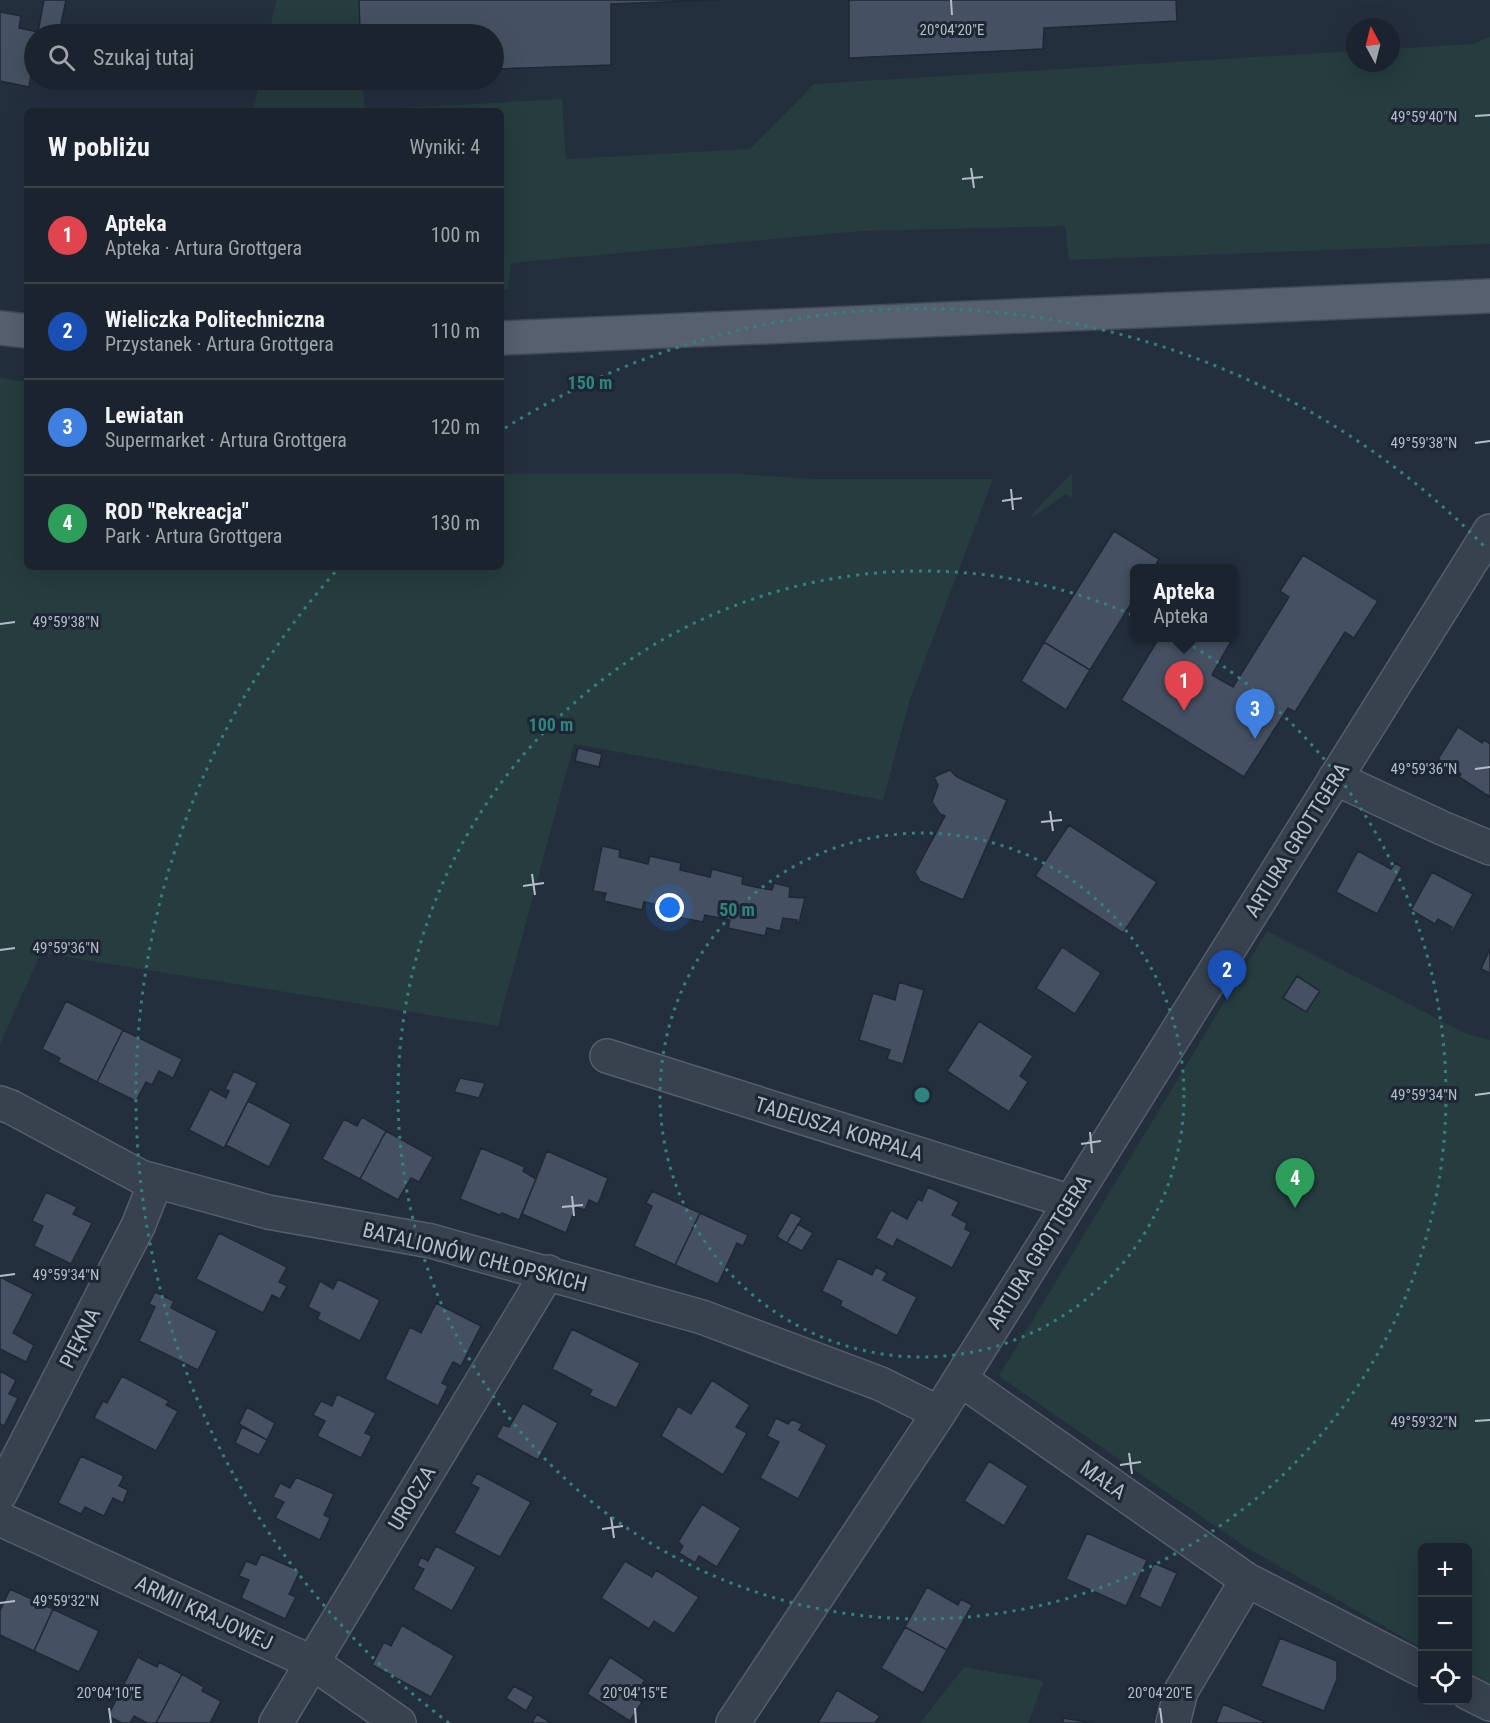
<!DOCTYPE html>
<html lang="pl">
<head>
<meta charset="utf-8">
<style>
  :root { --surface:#1b232e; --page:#282f3a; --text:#f1f3f6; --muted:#a0a4aa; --line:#39404a; --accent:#8ab4f8 }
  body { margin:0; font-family:"Roboto Condensed",sans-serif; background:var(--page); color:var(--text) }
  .controls { position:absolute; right:18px; bottom:18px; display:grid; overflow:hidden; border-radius:9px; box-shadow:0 6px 24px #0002 }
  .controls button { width:54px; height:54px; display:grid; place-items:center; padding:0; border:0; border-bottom:2px solid var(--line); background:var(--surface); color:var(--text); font:30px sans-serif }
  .compass { position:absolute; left:1346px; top:18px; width:54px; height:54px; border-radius:50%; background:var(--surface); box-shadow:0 6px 24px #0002; rotate:353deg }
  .you { position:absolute; left:670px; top:908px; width:21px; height:21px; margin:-15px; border:4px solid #fff; border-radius:50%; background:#1a73e8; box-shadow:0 0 0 9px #1a73e833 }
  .badge { display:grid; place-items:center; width:39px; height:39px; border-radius:50%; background:var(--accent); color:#fff; font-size:20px; font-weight:700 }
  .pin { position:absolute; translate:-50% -50px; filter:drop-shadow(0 2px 3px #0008) }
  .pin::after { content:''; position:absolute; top:32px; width:21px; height:18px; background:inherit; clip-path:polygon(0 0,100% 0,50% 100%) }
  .popup { position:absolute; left:1130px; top:564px; width:108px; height:78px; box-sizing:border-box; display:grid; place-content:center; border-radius:9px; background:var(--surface); filter:drop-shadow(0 2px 4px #0005); font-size:20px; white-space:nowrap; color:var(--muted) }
  .popup b { font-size:22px; color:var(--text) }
  .popup::after { content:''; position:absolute; left:50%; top:100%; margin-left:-12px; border:12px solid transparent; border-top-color:var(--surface) }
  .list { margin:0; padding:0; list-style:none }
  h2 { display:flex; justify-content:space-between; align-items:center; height:78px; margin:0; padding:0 24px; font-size:26px }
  h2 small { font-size:20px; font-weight:400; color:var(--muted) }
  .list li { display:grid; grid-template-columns:39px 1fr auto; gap:18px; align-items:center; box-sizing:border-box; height:96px; padding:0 24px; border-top:2px solid var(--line) }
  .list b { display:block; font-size:22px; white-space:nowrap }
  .list p { margin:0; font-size:20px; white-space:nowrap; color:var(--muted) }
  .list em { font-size:20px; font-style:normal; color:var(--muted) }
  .icon { flex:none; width:33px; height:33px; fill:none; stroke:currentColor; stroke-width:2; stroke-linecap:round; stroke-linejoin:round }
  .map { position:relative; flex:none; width:1490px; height:1723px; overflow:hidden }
  .search { position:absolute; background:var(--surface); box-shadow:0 6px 24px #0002; left:24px; top:24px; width:480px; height:66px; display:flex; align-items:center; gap:15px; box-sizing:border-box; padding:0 21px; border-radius:33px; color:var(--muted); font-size:22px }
  .panel { position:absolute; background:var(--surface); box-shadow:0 6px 24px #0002; left:24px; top:108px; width:480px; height:462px; border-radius:9px }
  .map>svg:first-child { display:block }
  .green { fill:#263c3f }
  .building { fill:#455162; stroke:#1f2835; stroke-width:1.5 }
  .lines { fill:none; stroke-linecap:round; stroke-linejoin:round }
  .minor-casing { stroke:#565f6c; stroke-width:36 }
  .major-casing { stroke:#414a57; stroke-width:36 }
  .minor { stroke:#38414e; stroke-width:33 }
  .major { stroke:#56606e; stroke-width:33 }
  .ticks { fill:none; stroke:#b4bcc9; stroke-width:2 }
  .ring { fill:none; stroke:#308480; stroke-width:3; stroke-dasharray:3 6 }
  .labels { text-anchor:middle; stroke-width:6; stroke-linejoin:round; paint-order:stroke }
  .street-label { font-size:21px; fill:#b4bcc9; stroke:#1d2633 }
  .ticks-label { font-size:15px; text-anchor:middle; fill:#b4bcc9; stroke:#1d2633; stroke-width:6; stroke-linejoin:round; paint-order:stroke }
  .centre { fill:#308480; stroke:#1d2633; stroke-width:3 }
  .ring-label { font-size:18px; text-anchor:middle; font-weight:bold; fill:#308480; stroke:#1d2633; stroke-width:6; stroke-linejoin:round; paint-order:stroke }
</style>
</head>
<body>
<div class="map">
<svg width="1490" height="1723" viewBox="0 0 1490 1723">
  <rect width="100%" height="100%" fill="#242f3e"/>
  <path class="green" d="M276 0H359L360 34H269Z
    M1490 37V244L1069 260 1065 226 862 231 511 263 508 289 501 291V111H253L260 80H362L365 110 562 99 566 159 750 149 814 84 1355 51V63H1391V49L1472 44Z
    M0 378 27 382V567H501V474H740L811 479H993L910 699 883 800 574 744 498 1026 41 953 0 1044Z
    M1072 473V498L1066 494 1030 519 1034 512Z
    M1267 931 1467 1034 1490 1040V1686L1468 1673V1548H1422V1648L1244 1546 999 1376Z
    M964 1667 1044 1681 1028 1723H920Z"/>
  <path class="building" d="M44 0H66L59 34H34V59L29 87 0 81V12L21 16 19 28 38 32Z
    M359 0H719L611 4V65L494 69V34H360Z
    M849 0H1176L1177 21 1044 28 1043 49 849 58Z
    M1114 531 1159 559 1154 568H1134V599L1090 670 1044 642Z
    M1303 555 1378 601 1354 638 1345 632 1295 712 1288 708 1244 777 1121 700 1159 638H1226L1231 641 1212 675 1233 687 1289 597 1280 591Z
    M1044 642 1090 670 1066 710 1021 681Z
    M1458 727 1482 743 1484 740 1490 744V797L1459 777 1461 774 1438 759Z
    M578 748 602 754 599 767 575 761Z
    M950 770 957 777 1007 800 963 900 920 881 915 872 945 816 940 814 932 802 938 785 934 777Z
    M1069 825 1157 882 1123 933 1035 876Z
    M602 846 620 850 619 857 648 864 650 856 681 863 680 870 710 877 712 869 743 877 742 884 755 887 772 890 774 883 790 887 789 897 805 898 799 923H797V920L783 918 780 931 767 928 765 936 728 928 730 920 705 915 703 922 667 915 669 907 644 902 642 910 604 901 606 893 593 891Z
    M1358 851 1391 869 1395 863 1402 867 1377 914 1336 892Z
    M1432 872 1473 894 1452 932 1450 931 1452 927 1438 919 1435 924 1411 910Z
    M1062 947 1101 973 1075 1014 1036 988Z
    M1490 949V973L1481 969Z
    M1297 976 1320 991 1306 1012 1283 998Z
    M899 982 924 990 903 1064 887 1059 890 1050 859 1040 873 993 895 1000Z
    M66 1001 123 1030 97 1082 58 1062 60 1058 42 1049Z
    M979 1021 1033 1056 1020 1076 1028 1082 1009 1112 947 1071Z
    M123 1030 182 1059 173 1078 159 1071 152 1085 146 1082 136 1101 97 1082Z
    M234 1071 257 1083 224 1148 189 1130 210 1089 226 1098 229 1091 225 1089Z
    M460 1078 485 1083 479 1098 454 1092Z
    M248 1101 291 1124 269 1167 226 1145Z
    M362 1117 386 1131 360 1179 322 1159 344 1119 357 1126Z
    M386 1131 433 1157 419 1182 411 1178 398 1200 360 1179Z
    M481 1148 525 1167 523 1171 536 1179 519 1220 502 1213 500 1215 460 1199Z
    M547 1151 608 1178 598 1204 589 1200 585 1210 576 1207 566 1233 522 1214Z
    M928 1187 959 1202 952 1215 967 1223 965 1229 971 1232 952 1268 897 1239 893 1247 876 1238 891 1210 907 1219 918 1199 922 1201Z
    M652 1191 700 1213 675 1265 634 1246 652 1206 646 1203Z
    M46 1192 77 1207 73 1214 92 1223 71 1264 34 1246 43 1226 32 1221Z
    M791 1212 802 1218 787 1243 777 1237Z
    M700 1213 748 1235 743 1246 737 1243 718 1284 675 1265Z
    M798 1224 813 1233 802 1251 787 1243Z
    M219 1233 287 1267 279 1282 287 1286 280 1299 272 1295 263 1313 196 1279Z
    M838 1258 872 1275 876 1267 887 1273 883 1280 917 1297 897 1336 840 1306 842 1301 822 1291Z
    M0 1277 33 1294 13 1333 34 1345 26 1362 0 1349Z
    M338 1279 380 1300 360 1341 317 1319 320 1313 308 1307 320 1281 333 1289Z
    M155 1292 174 1301 171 1308 217 1331 198 1370 139 1341 155 1307 149 1304Z
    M436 1303 481 1326 461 1366 453 1362 442 1383 448 1386 438 1406 385 1379 410 1327 421 1333Z
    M572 1329 640 1363 616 1408 589 1395 592 1390 552 1369Z
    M0 1371 16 1380 9 1394 18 1398 4 1426 0 1424Z
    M122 1376 169 1401 166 1405 178 1411 156 1451 94 1418 103 1401 107 1403Z
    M712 1380 750 1405 736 1427 747 1433 723 1475 661 1436 678 1406 691 1414Z
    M337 1394 376 1413 365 1433 372 1436 361 1458 317 1436 325 1421 313 1415 321 1401 332 1406Z
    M523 1403 558 1423 538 1460 496 1437 503 1425 509 1427Z
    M247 1407 275 1423 267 1440 239 1424Z
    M776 1418 788 1424 792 1419 802 1424 799 1430 827 1445 798 1499 760 1478 779 1442 767 1436Z
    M242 1427 267 1440 259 1455 235 1443Z
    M81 1456 124 1476 119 1486 128 1490 123 1503 113 1498 104 1516 85 1507 81 1514 58 1503Z
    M989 1461 1028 1486 1004 1526 964 1501Z
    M477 1473 531 1502 500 1557 454 1533 479 1488 471 1484Z
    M296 1477 334 1494 324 1515 330 1518 320 1540 275 1518 284 1502 273 1497 280 1483 290 1488Z
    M702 1504 741 1528 717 1567 699 1556 695 1563 679 1553 683 1546 678 1542Z
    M1087 1533 1147 1560 1126 1606 1066 1579Z
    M436 1546 476 1567 452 1611 413 1589 424 1569 417 1566 421 1557 428 1561Z
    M261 1554 300 1571 289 1594 296 1597 285 1619 241 1598 249 1580 239 1576 246 1561 256 1565Z
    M625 1561 652 1577 656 1570 699 1597 674 1634 654 1621 649 1629 601 1598Z
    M1154 1563 1177 1573 1161 1608 1139 1597Z
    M927 1587 958 1605 961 1599 972 1605 947 1650 905 1627Z
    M10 1589 53 1609 34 1651 0 1635V1611Z
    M53 1609 99 1631 79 1672 34 1651Z
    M402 1625 454 1656 431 1697 372 1665 384 1642 391 1646Z
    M905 1627 947 1650 923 1693 881 1668Z
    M1280 1638 1337 1661V1679L1324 1711 1261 1686Z
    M140 1652 142 1653 139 1658 157 1667 159 1662 182 1674 156 1723H147L134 1716 130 1723H122L108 1716Z
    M610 1657 645 1680 634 1697 642 1702 630 1721 587 1694Z
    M182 1674 204 1687 202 1691 221 1701 210 1723H156Z
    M514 1686 534 1697 526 1711 506 1698Z
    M837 1690 880 1716 875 1723H818Z
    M1223 1704 1267 1723H1216Z
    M537 1714 551 1723H532Z
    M1063 1718 1093 1723H1063Z"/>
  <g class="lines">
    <defs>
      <path id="minor" d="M1335 778 1442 828 1490 848
        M607 1056 1071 1202
        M0 1103 11 1107 141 1177 268 1212 431 1241 702 1317 881 1384 939 1413
        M960 1379 1247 1580 1422 1670
        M0 1494 138 1226 156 1181
        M0 1519 313 1663 399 1723
        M1468 1693 1490 1704
        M276 1723 548 1272
        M733 1723 939 1413 1490 531
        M1173 1723 1181 1691 1247 1580"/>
      <path id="major" d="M0 328 27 331
        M501 338 1490 296"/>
    </defs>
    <use href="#minor" class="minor-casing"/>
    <use href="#major" class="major-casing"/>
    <use href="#minor" class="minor"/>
    <use href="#major" class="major"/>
  </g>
  <path class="ticks" d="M951 0 952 15M1475 116 1490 115M971 168 974 188M962 179 983 177M1475 443 1490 441M1011 489 1013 510M1002 501 1022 498M0 624 15 622M1475 769 1490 767M1050 811 1053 831M1041 822 1062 820M532 874 535 895M523 886 544 883M0 950 15 948M1475 1095 1490 1093M1090 1132 1092 1153M1081 1144 1101 1141M572 1196 574 1216M562 1207 583 1205M0 1276 15 1274M1475 1421 1490 1420M1129 1453 1132 1474M1120 1465 1141 1462M611 1517 614 1538M602 1529 623 1526M0 1603 15 1601M109 1708 111 1723M635 1708 636 1723M1160 1708 1162 1723"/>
  <g class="ring">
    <circle cx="922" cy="1095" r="262"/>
    <circle cx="922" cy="1095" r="524"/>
    <path d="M449 1723A786 786 0 0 1 338 569M505 428A786 786 0 0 1 1487 549"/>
  </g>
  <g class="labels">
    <g class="street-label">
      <text transform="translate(1297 840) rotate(-58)" y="7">ARTURA GROTTGERA</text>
      <text transform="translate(839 1129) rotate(17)" y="7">TADEUSZA KORPALA</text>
      <text transform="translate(1039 1252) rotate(-58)" y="7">ARTURA GROTTGERA</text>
      <text transform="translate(475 1257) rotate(14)" y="7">BATALIONÓW CHŁOPSKICH</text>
      <text transform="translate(80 1338) rotate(-63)" y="7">PIĘKNA</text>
      <text transform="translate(1103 1480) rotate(35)" y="7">MAŁA</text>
      <text transform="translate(412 1498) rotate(-59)" y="7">UROCZA</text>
      <text transform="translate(204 1613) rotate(25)" y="7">ARMII KRAJOWEJ</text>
    </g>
  </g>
  <g class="ticks-label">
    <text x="952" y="35">20°04'20"E</text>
    <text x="1424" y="122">49°59'40"N</text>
    <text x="1424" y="448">49°59'38"N</text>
    <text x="66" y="627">49°59'38"N</text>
    <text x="1424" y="774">49°59'36"N</text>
    <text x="66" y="953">49°59'36"N</text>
    <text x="1424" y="1100">49°59'34"N</text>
    <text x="66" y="1280">49°59'34"N</text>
    <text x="1424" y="1427">49°59'32"N</text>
    <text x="66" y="1606">49°59'32"N</text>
    <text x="109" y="1698">20°04'10"E</text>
    <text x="635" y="1698">20°04'15"E</text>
    <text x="1160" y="1698">20°04'20"E</text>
  </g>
  <circle cx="922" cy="1095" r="9" class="centre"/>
  <g class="ring-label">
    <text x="590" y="389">150 m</text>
    <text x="551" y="731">100 m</text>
    <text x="737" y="916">50 m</text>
  </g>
</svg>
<div class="controls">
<button>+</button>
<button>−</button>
<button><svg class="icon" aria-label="locate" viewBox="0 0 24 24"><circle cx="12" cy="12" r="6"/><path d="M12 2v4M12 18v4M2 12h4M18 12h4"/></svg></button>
</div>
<svg class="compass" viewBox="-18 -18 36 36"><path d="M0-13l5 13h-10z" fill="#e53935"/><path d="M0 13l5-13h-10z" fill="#a0a4aa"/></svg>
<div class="you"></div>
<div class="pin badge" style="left:1184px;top:711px;background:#e0444e">1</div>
<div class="popup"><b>Apteka</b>Apteka</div>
<div class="pin badge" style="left:1227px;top:1000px;background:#1a4fb4">2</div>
<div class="pin badge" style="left:1255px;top:739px;background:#3f7fe0">3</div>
<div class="pin badge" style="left:1295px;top:1208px;background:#2e9e5b">4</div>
<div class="search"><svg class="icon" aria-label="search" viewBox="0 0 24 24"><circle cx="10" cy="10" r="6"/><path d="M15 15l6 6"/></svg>Szukaj tutaj</div>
<section class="panel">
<h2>W pobliżu<small>Wyniki: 4</small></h2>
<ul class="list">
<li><span class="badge" style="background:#e0444e">1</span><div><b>Apteka</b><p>Apteka · Artura Grottgera</p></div><em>100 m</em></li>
<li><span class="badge" style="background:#1a4fb4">2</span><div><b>Wieliczka Politechniczna</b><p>Przystanek · Artura Grottgera</p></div><em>110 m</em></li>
<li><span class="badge" style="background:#3f7fe0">3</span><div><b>Lewiatan</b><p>Supermarket · Artura Grottgera</p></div><em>120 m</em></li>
<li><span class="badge" style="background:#2e9e5b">4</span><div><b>ROD &quot;Rekreacja&quot;</b><p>Park · Artura Grottgera</p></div><em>130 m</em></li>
</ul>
</section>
</div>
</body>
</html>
